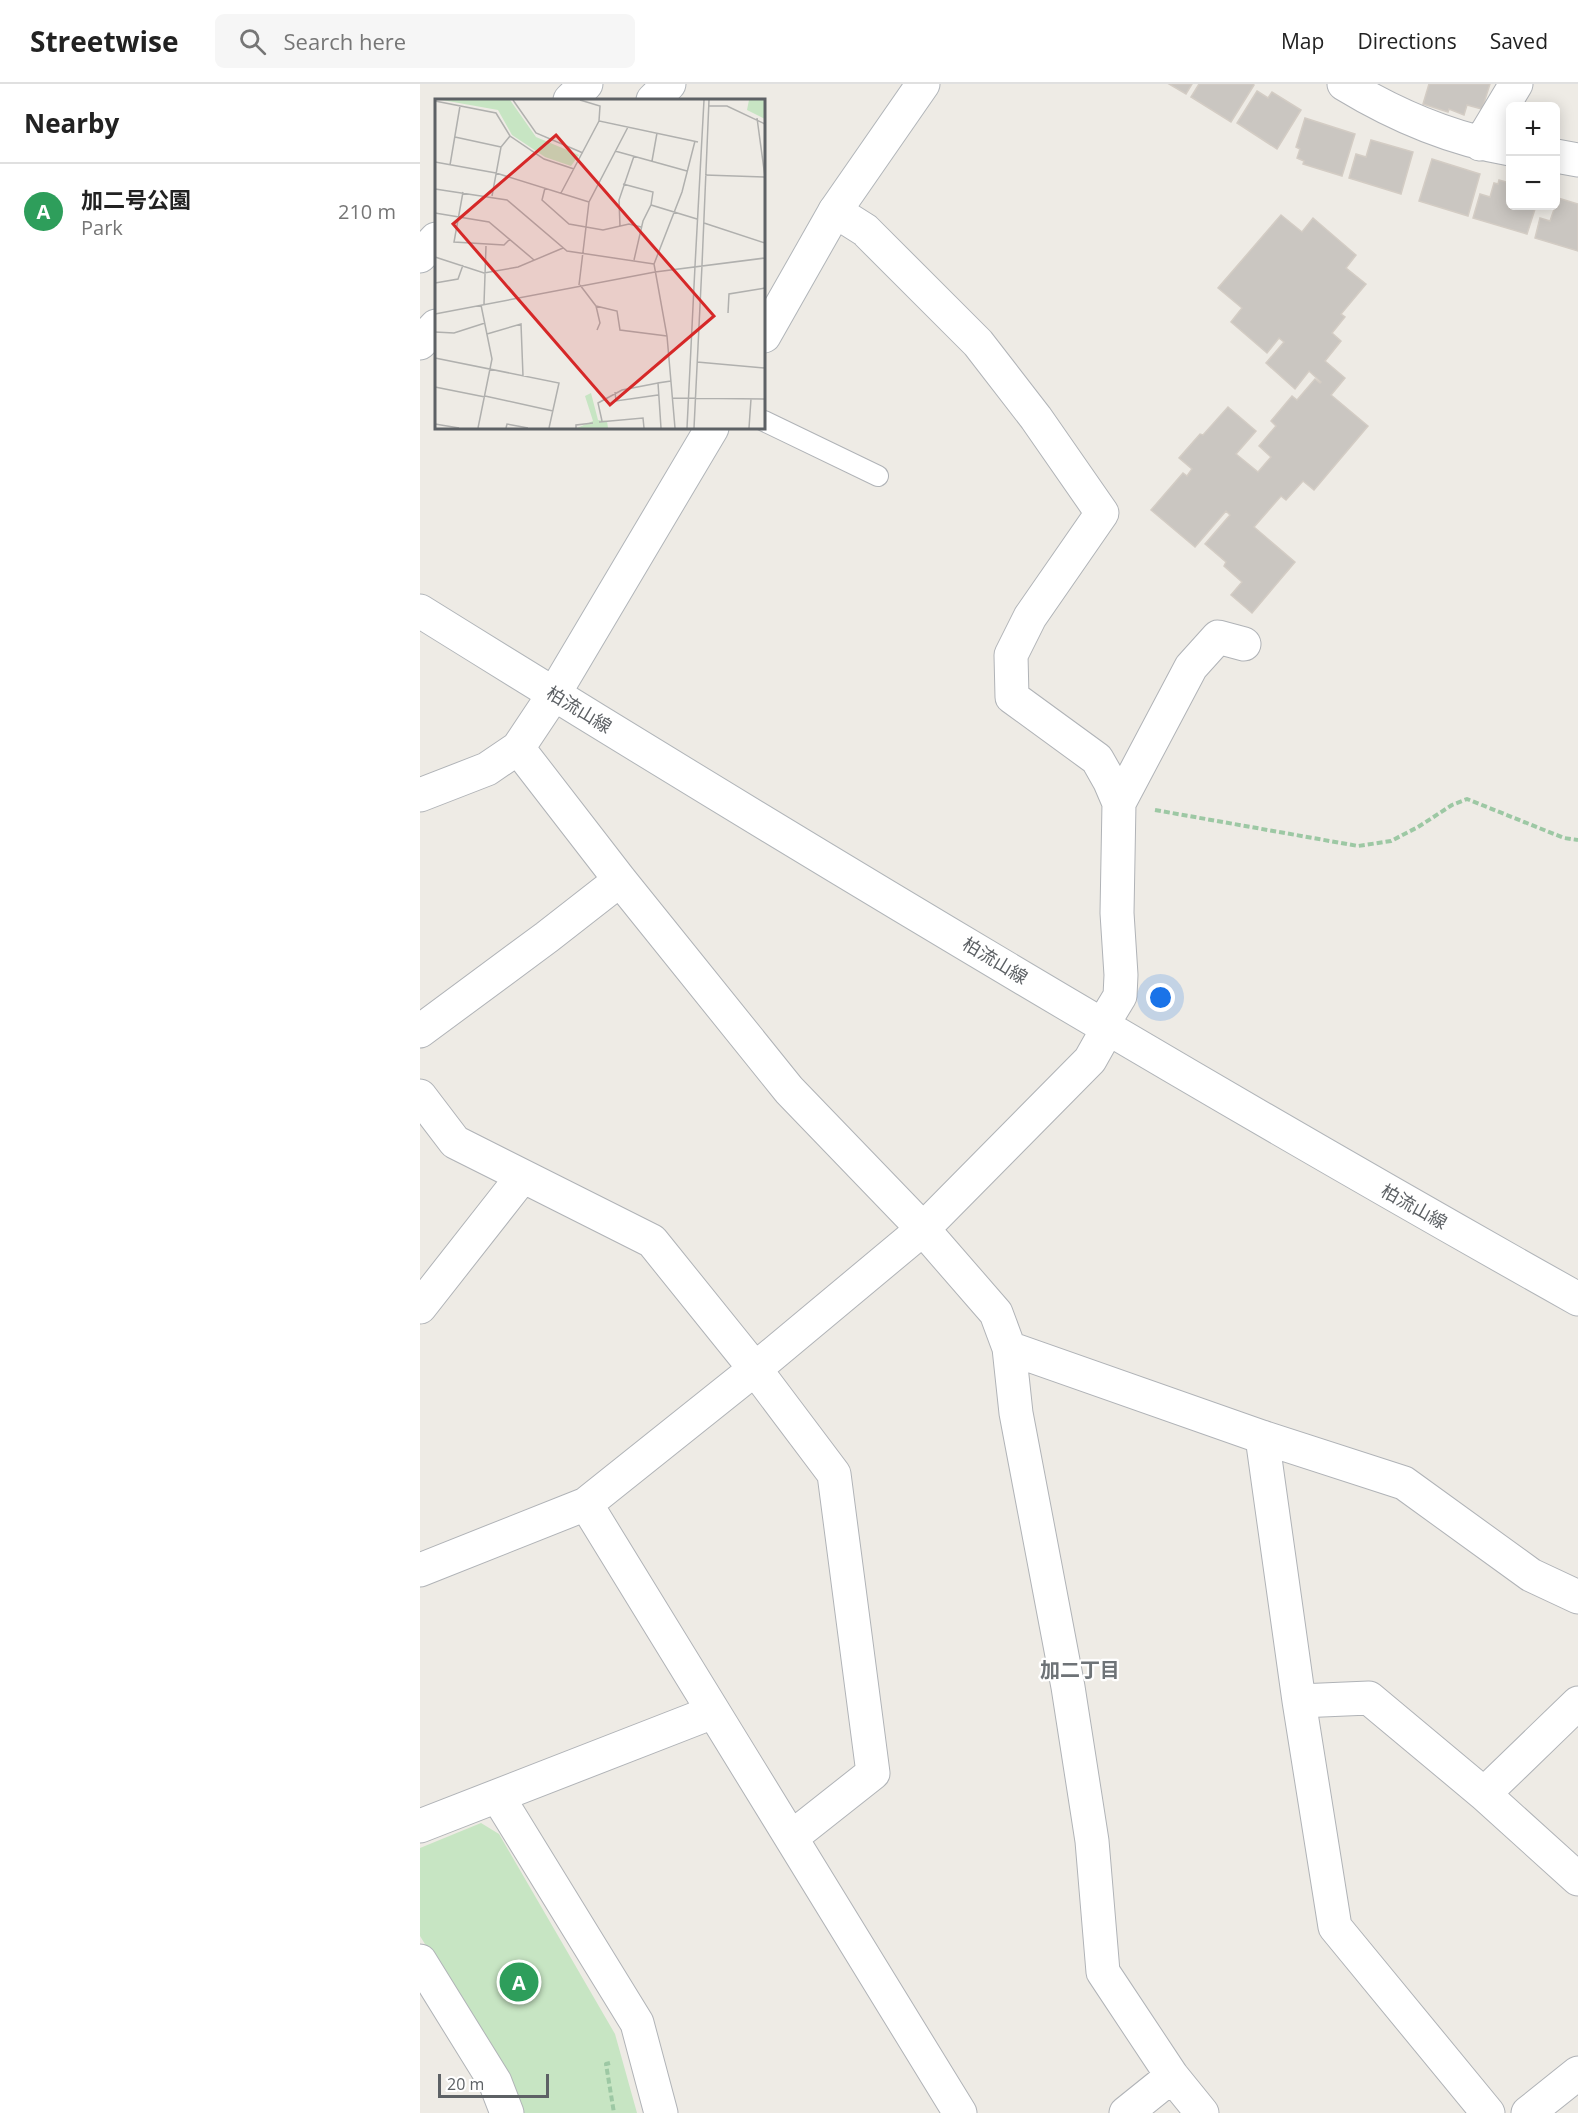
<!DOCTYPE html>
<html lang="en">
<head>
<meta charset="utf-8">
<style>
  :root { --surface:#fff; --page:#f6f6f6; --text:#222; --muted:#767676; --line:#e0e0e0; --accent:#e1383f }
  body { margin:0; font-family:"Open Sans","Noto Sans JP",sans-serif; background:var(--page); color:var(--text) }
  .controls { position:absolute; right:18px; top:18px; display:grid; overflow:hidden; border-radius:9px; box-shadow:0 3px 15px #0003 }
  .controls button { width:54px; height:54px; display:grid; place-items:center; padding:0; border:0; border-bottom:2px solid var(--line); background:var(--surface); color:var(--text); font:30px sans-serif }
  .scale { position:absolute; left:18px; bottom:15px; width:111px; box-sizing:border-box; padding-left:6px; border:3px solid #5d6165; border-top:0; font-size:16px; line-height:21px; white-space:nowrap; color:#5d6165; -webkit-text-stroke:4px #fff; paint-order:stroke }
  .you { position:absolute; left:741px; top:914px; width:21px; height:21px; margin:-15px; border:4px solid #fff; border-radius:50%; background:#1a73e8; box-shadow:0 0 0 9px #1a73e833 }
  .badge { display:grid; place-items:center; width:39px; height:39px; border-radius:50%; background:var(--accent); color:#fff; font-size:20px; font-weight:700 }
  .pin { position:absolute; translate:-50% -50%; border:3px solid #fff; box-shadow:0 2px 6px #0006 }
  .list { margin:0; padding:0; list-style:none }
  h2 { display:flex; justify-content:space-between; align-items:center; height:78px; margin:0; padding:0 24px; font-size:26px }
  h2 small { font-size:20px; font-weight:400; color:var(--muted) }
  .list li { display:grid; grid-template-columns:39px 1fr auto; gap:18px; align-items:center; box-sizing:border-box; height:96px; padding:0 24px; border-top:2px solid var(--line) }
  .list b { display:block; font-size:22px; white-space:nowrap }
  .list p { margin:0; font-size:20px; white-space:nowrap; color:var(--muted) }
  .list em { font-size:20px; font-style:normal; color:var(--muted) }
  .icon { flex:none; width:33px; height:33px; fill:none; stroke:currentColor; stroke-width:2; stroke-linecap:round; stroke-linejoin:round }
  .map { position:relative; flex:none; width:1158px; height:2029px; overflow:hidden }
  header { display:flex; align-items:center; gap:36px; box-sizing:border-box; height:84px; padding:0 30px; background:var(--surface); border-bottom:2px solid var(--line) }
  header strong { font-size:28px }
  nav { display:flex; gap:33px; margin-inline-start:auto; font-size:21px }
  .search { width:420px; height:54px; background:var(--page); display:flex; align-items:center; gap:15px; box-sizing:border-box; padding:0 21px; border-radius:9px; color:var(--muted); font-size:22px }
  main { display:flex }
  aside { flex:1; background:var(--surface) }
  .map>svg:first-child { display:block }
  .green { fill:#c7e5c3 }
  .building { fill:#cac6c1; stroke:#d3ccc4; stroke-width:1.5 }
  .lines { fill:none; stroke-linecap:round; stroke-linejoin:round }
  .lane-casing { stroke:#b0b3b7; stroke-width:22 }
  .street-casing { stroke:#b0b3b7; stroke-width:35 }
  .secondary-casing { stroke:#b1b5b9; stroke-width:35 }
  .path { stroke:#9dc8a4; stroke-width:4; stroke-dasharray:6 3; stroke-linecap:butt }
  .lane { stroke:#fff; stroke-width:20 }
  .street { stroke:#fff; stroke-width:33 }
  .secondary { stroke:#fff; stroke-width:33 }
  .labels { text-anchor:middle; stroke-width:4.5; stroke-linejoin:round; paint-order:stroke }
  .street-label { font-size:18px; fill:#5d6165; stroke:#fff }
  .neighbourhood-label { font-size:20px; font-weight:bold; fill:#6e7377; stroke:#fff }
  .inset-road { fill:none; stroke:#b0b0ae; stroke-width:1.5 }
  .view { fill:#d62828; fill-opacity:0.15; stroke:#d62828; stroke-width:3 }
  .inset-edge { fill:none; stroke:#5d6165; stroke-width:3 }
</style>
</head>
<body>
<header>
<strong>Streetwise</strong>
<div class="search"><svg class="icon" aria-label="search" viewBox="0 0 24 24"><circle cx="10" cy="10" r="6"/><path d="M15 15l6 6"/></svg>Search here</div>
<nav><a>Map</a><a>Directions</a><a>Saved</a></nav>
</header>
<main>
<aside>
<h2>Nearby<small></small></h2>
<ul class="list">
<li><span class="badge" style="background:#2e9e5b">A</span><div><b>加二号公園</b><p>Park</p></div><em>210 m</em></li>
</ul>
</aside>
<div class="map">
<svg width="1158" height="2029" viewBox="0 0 1158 2029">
  <rect width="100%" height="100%" fill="#eeebe5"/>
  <path class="green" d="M61 1739 79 1750 195 1950 217 2029H104L94 2004 0 1852V1764Z"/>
  <path class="building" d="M749 0H772L766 10Z
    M779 0H833L834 1 811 38 771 13Z
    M1009 0H1070L1062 25 1047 21 1044 31 1029 25 1028 28 1003 20Z
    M837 7 848 14 852 8 881 26 857 65 817 39Z
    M885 34 935 50 922 92 883 80 884 77 877 74 880 65 876 63Z
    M951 56 993 68 981 110 929 94 936 70 946 73Z
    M1012 75 1060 90 1048 132 999 117Z
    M1079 96 1090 99V122H1116L1107 150 1053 134 1060 110 1070 113 1074 99 1078 100Z
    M1138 114 1158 120V167L1115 154 1120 134 1130 137Z
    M861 131 882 148 893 134 936 171 926 184 946 200 921 230 925 233 912 249 921 257 905 277 925 294 911 311 948 342 894 406 883 397 866 416 861 412 834 443 875 478 832 529 811 511 822 498 804 482 806 478 785 460 810 431 806 427 775 463 731 426 763 389 767 392 772 385 759 374 780 350 783 351 808 323 836 347 816 370 838 388 851 373 839 362 856 342 851 337 872 312 877 316 895 295 900 299 901 298 889 287 875 305 846 279 864 258 859 254 847 269 811 238 822 224 798 204Z"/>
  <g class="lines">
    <defs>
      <path id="lane" d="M344 337 458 392"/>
      <path id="street" d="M924 0C975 31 1031 55 1090 65
        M1060 60 1096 0
        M1136 72 1158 76
        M415 127 445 146 558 259 616 334 682 429 610 533 591 571 592 613 677 675 690 698 699 719 697 829 701 891 700 912 683 940
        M98 664 200 796 369 1006 503 1145 576 1229 589 1264 596 1329 648 1603 672 1757 683 1888 752 1992 782 2029
        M0 711 67 685 98 664 134 610
        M699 719 771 583 798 553 824 560
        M0 947 127 853 200 796
        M0 1012 35 1058 232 1157 335 1285 414 1390 453 1689 372 1753
        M0 1223 102 1093
        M589 1264 842 1353 984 1399 1111 1491 1158 1513
        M842 1353 879 1617 915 1843 1068 2029
        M166 1420C290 1623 416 1825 540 2029
        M0 1486 166 1420 335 1285 503 1145 670 976 688 944
        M879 1617 949 1614 1064 1710 1158 1795
        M1064 1710 1158 1619
        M78 1713 217 1939 241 2029
        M0 1742 293 1628
        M0 1877 75 1998 87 2029
        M706 2029 752 1992
        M1108 2029 1158 1989"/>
      <path id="secondary" d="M150 16 166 0
        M233 16 249 0
        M0 172 16 155
        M344 252 415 127 503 0
        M0 259 16 242
        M0 527C381 764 766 995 1158 1215
        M134 610 292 344"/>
    </defs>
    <use href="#lane" class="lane-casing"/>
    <use href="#street" class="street-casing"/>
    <use href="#secondary" class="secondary-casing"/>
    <path class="path" d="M735 726 938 762 971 757 998 743 1032 721 1047 715 1144 754 1158 756
      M190 1979 186 1980 194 2029"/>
    <use href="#lane" class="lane"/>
    <use href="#street" class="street"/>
    <use href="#secondary" class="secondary"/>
  </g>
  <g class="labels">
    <g class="street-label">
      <text transform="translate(159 626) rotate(31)" y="6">柏流山線</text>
      <text transform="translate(575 877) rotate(31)" y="6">柏流山線</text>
      <text transform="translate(994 1123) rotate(29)" y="6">柏流山線</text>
    </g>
    <g class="neighbourhood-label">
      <text x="660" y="1593">加二丁目</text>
    </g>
  </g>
  <g transform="translate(15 15)">
    <rect width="330" height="330" fill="#eeebe5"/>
    <path d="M7 1H75L101 38 144 56 136 67 110 58 77 36 63 11ZM314 1H330V20L312 11ZM156 294 163 321 172 322 173 329H142L158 322 150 297Z" fill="#c7e5c3"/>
    <path class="inset-road" d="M78 1 101 34 148 54M145 1 165 7 164 22 263 43M0 2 61 14 75 37 109 60 139 70M274 7H292L330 25M20 38 66 48M180 52 252 72M217 62 222 34M0 63 61 74 154 103M15 66 25 7M270 76 330 78 322 19M188 85 218 93 216 106M110 89 107 101 134 125 168 131 194 125 206 128M0 90 72 101 132 152 219 165M28 93 19 143 69 146 75 140M126 94 164 22M57 97 66 48 75 37M0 114 54 123 99 161M269 124 330 144M185 127 184 101 199 57M0 158 49 174 83 168 128 149M199 161 208 122 216 106 262 120M267 166 274 1M260 167 269 1M0 184 23 180 28 166M144 186 154 103 193 28M145 186 161 207 182 212 185 231 232 237M49 205 51 147M161 207 165 224 162 231M293 214 294 195 330 189M0 215 220 173 330 159M0 233 19 234 50 224M52 235 86 225 88 277M0 259 124 284 114 329M262 263 330 269M0 288 50 298M180 293 181 302 223 296M50 297 118 312M238 299 330 300M167 322 163 304 187 291 223 284M164 323 208 319 209 329M0 325 24 329M43 329 57 260 46 206M71 329 72 325 93 329M141 329V326L158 324M226 329 223 284 236 282M240 329 232 237 219 165 247 93 260 42M252 329 260 167M259 329 267 166M314 329 316 300"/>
    <path class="view" d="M121 36 279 217 175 306 18 125Z"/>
    <rect width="330" height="330" class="inset-edge"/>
  </g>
</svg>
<div class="controls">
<button>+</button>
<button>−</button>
</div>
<div class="scale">20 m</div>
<div class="you"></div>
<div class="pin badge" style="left:99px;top:1898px;background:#2e9e5b">A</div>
</div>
</main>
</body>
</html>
